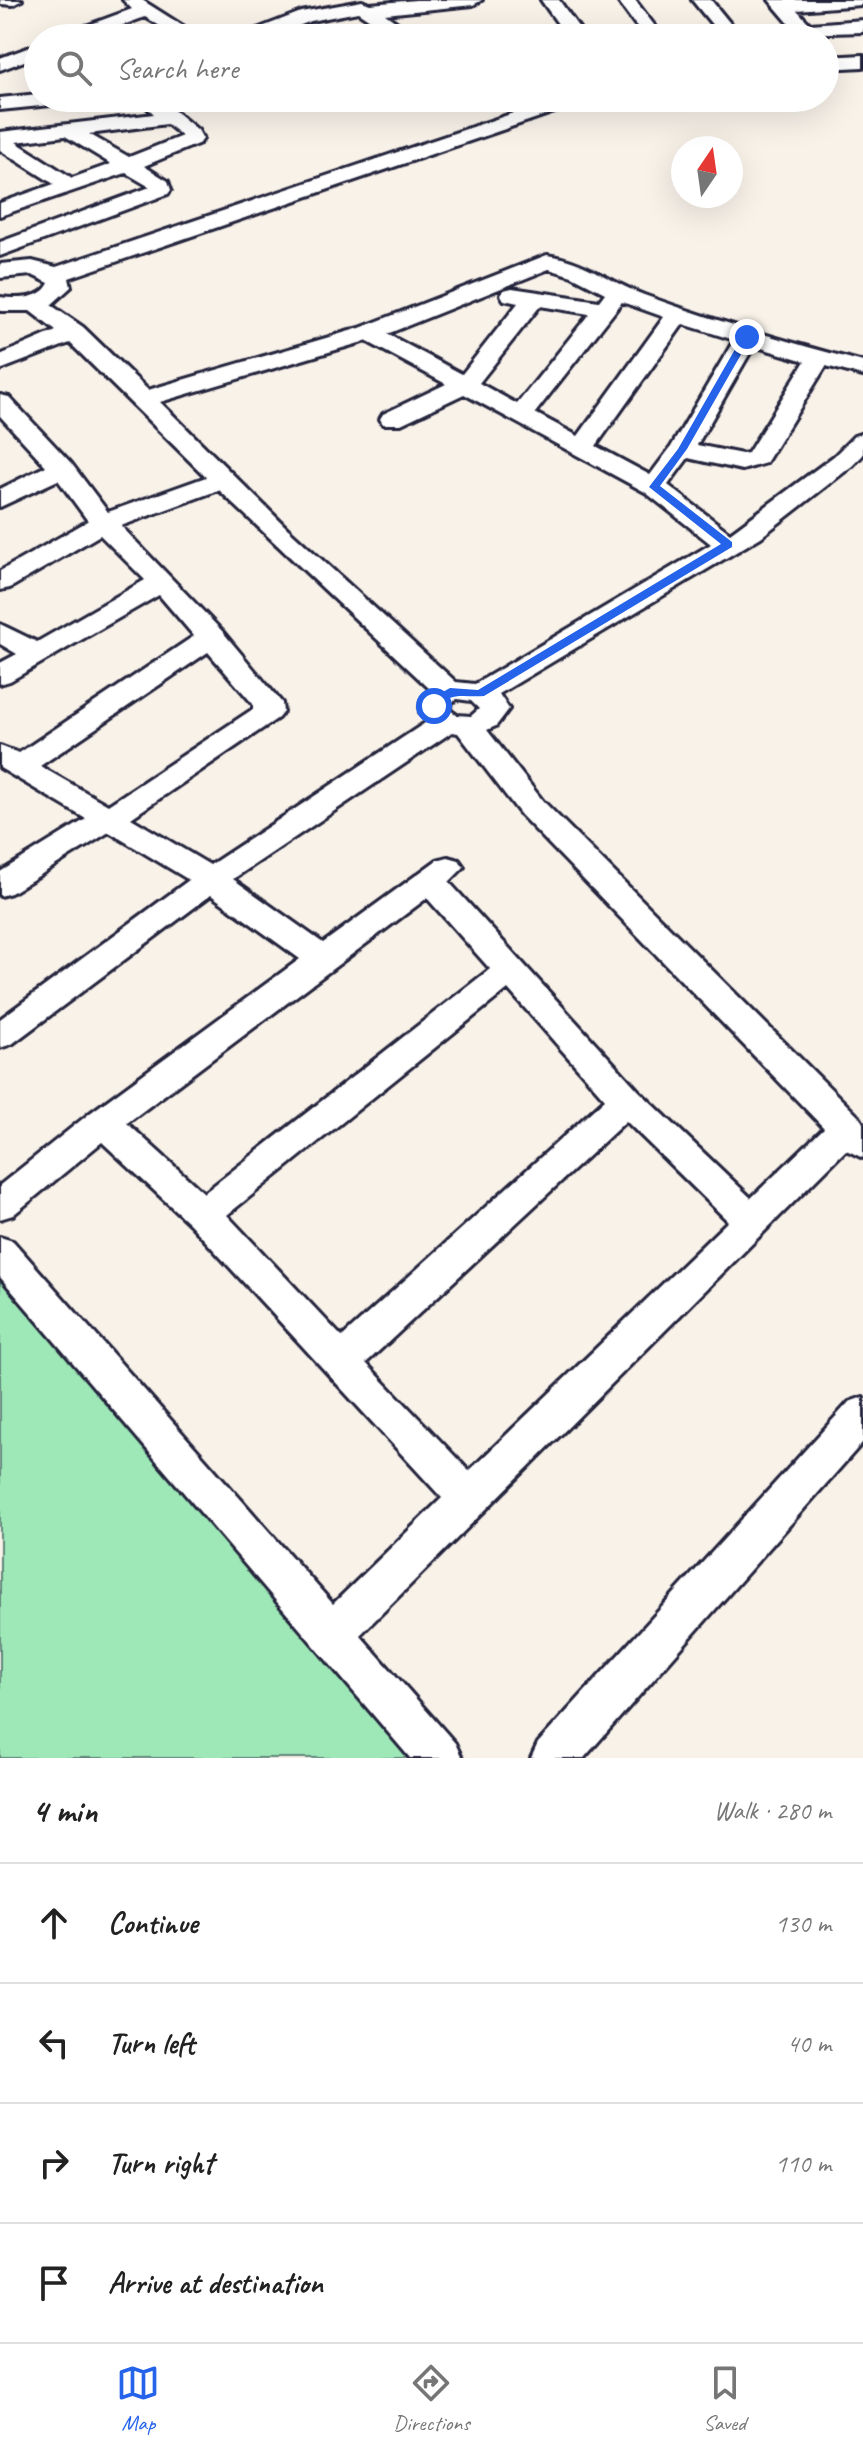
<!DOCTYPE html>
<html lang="en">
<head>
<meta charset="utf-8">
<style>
  :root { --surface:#fff; --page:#f2f2f2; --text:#222; --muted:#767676; --line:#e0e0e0; --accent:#2563eb }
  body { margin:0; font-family:Caveat,sans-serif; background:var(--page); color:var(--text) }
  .compass { position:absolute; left:671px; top:136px; width:72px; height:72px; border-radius:50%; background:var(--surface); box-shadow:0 8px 32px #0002; rotate:13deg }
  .stop { position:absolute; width:24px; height:24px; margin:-18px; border:6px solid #2563eb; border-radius:50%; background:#fff }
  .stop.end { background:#2563eb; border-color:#fff; box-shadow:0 2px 8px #0008 }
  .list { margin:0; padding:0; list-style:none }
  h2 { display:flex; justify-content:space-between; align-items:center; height:104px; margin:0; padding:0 32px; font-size:34px }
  h2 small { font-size:26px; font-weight:400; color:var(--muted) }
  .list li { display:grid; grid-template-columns:52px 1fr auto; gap:24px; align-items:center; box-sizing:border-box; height:120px; padding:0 32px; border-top:2px solid var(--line) }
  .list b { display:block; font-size:30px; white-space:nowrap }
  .list em { font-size:26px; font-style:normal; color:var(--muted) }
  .icon { flex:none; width:44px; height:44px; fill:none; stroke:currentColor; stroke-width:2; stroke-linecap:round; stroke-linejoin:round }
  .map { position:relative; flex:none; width:863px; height:1758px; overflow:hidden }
  .search { position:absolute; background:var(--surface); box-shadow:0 8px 32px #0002; left:24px; right:24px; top:24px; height:88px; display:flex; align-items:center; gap:20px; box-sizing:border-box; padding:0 28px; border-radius:44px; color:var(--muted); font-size:30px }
  .sheet { height:584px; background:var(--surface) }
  nav { display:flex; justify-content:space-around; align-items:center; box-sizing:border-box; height:112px; border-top:2px solid var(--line); background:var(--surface); font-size:22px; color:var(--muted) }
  nav a { display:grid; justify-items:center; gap:4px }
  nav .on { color:var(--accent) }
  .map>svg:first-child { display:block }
  .green { fill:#9ee8b7; stroke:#608579; stroke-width:2 }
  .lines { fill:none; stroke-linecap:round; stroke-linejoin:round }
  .minor-casing { stroke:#22223b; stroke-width:6 }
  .minor { fill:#fff; fill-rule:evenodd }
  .route { fill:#2563eb }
</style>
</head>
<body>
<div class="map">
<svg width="863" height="1758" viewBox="0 0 863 1758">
  <rect width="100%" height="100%" fill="#f8f2e9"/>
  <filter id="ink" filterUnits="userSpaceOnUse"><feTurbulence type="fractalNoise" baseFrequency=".0125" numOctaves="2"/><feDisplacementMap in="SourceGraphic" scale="16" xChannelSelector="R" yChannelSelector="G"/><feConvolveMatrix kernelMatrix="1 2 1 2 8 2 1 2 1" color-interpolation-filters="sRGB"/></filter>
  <g filter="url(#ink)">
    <path class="green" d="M0 1279 438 1758H0Z"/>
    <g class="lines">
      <defs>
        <path id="minor" d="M0 0H22L13 5 1 4Z
          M123 0H142L202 38H180L145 17 88 38H62L64 34 132 9Z
          M416 0H482L473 5 385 14 419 38H397L358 12 311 21 268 38H242L244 34 301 12 362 1 370 4Z
          M541 0H559L586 38H568Z
          M617 0H635L664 38H645Z
          M692 0H711L742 38H723Z
          M769 0H863L861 5 797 10 810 24 863 20V32L798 34Z
          M38 44V56L0 70V58Z
          M863 55V67L825 69V57Z
          M38 94V98H71L61 104 0 110V98Z
          M137 98H159L198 130 203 139 200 143 144 166 168 181 171 190 168 194 0 256V242L150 187 126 173 0 216V203L54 184 0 150V132L154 114ZM167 124 182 136 129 157 89 134ZM65 136 111 164 72 178 16 142Z
          M558 98H587L584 102 69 278 71 287 51 305 83 327 148 390 360 328 547 255C584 260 610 282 644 295 715 321 789 342 863 362V376L826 366 766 463 742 470 688 458 668 485 730 533 834 456 854 436 863 433V455L852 466 761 537 499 694 509 709 496 726 487 730 543 801 860 1118 863 1123V1158L846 1150 360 1635 455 1743 462 1758H410L0 1277V1237L13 1241 333 1604 442 1498 190 1224 102 1142 13 1215 0 1219V1185L90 1113 300 959 211 895 12 1044 0 1048V1019L189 880 109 832 11 893 0 896V872L86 819 0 768V746L19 753 194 636 159 595 10 681 0 684V663L17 654 0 644V624L37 642 145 580 100 535 10 588 0 590V571L88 521 58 480 0 507V489L46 466 0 416V395L9 397 71 463 108 512 206 477 70 343 0 370V355L56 331 30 311H0V297C17 299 41 300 49 283L32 275 0 278V264L32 261 56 267ZM549 269 572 276 605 293 599 301 512 288 504 290 501 295 504 300 518 303 462 374 387 334ZM622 302 664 317 578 436 535 413ZM540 306 589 314 517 404 479 383ZM683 324 734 340 671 447 650 475 596 446ZM366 341 446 384 383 414 380 419 383 424H401L464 394 645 492 711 544 475 684 456 682 287 528 160 402ZM754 346 805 361 748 453 742 454 697 445ZM219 490 431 690 421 703 420 712 428 721 210 865 131 818 278 718 283 712 282 703 222 631 121 526ZM208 652 253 704V709L108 805 40 766ZM457 699 471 701 479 709 471 716 457 715 450 710 451 703ZM452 732 458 733 521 815 824 1128 751 1198 639 1091 449 882 464 867 459 860 448 857 437 860 323 943 233 879ZM427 898 490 969 204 1193 127 1123ZM508 989 605 1099 342 1337 227 1215ZM626 1121 728 1221 469 1471 366 1363Z
          M863 1397V1442L584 1758H531L538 1743 849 1402Z"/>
      </defs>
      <use href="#minor" class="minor-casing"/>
      <use href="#minor" class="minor"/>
    </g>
  </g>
  <path class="route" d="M747 335 751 337 687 449 660 486 732 542V547L484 696C467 698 448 690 438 709H429L432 698 450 688 478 690 721 544 649 487 678 449 742 337Z"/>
</svg>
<svg class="compass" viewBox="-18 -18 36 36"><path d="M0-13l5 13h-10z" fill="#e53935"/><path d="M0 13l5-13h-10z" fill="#767676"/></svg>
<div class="stop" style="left:434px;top:706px"></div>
<div class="stop end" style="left:747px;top:337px"></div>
<div class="search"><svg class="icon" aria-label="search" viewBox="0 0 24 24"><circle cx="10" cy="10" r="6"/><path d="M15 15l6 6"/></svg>Search here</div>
</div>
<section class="sheet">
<h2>4 min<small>Walk · 280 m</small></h2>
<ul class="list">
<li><svg class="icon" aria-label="ahead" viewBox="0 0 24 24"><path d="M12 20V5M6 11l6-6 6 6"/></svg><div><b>Continue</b></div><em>130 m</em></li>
<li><svg class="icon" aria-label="left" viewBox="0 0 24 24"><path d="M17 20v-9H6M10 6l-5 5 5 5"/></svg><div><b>Turn left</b></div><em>40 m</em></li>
<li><svg class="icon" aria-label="right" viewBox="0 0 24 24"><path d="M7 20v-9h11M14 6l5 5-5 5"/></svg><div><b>Turn right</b></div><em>110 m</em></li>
<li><svg class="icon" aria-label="arrive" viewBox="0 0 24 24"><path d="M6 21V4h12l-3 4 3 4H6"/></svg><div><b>Arrive at destination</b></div></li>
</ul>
</section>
<nav>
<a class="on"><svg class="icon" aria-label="map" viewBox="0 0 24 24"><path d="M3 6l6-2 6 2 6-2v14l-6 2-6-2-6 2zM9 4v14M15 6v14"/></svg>Map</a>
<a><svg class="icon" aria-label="directions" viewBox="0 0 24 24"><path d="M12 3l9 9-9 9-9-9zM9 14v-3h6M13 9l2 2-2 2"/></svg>Directions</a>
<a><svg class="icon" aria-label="saved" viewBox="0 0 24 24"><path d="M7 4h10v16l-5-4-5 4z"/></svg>Saved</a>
</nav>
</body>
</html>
